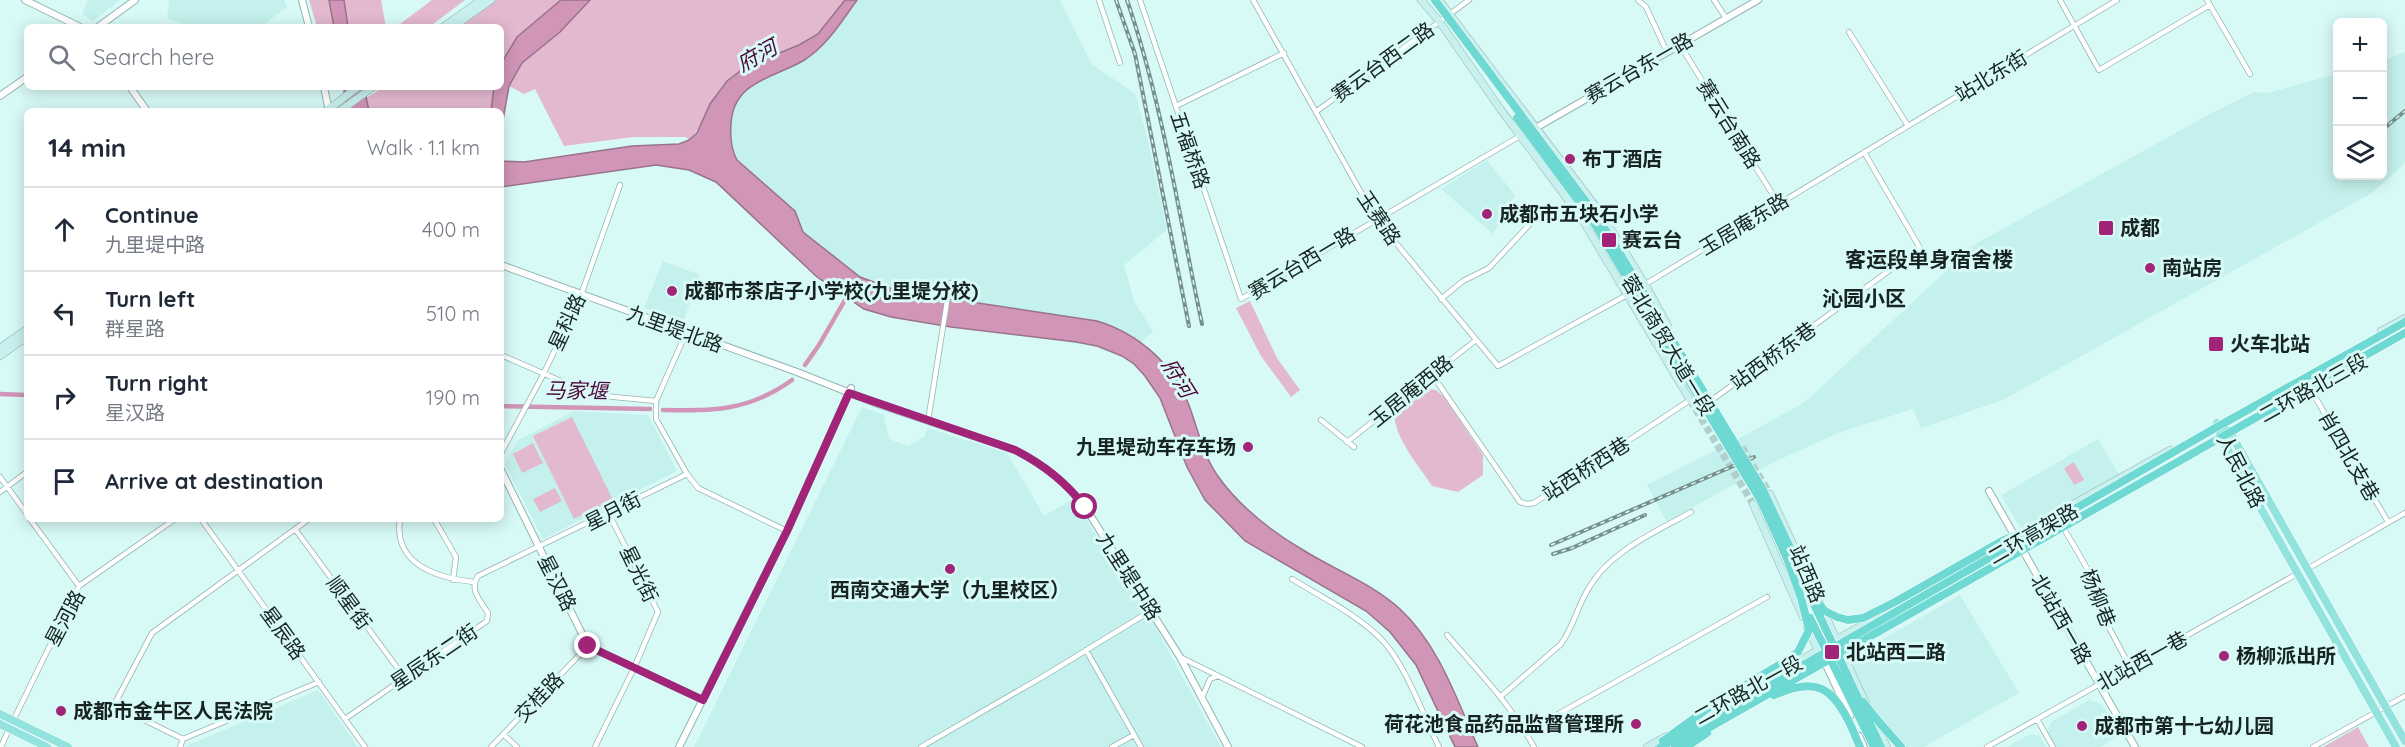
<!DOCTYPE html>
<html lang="en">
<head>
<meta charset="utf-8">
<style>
  :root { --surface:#fff; --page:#f6f6f7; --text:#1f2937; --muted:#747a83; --line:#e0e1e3 }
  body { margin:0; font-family:Quicksand,"Noto Sans SC",sans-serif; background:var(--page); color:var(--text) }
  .controls { position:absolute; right:18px; top:18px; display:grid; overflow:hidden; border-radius:9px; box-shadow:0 3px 15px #0003 }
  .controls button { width:54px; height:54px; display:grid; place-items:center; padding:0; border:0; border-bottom:2px solid var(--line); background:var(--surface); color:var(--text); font:30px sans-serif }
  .stop { position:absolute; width:18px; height:18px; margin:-14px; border:4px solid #a12479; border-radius:50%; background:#fff }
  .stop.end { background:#a12479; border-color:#fff; box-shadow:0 2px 6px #0008 }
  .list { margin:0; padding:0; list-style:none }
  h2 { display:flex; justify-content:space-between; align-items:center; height:78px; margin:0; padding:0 24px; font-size:26px }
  h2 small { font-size:20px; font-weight:400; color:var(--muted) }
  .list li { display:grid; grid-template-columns:39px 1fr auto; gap:18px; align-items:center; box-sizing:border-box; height:84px; padding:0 24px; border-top:2px solid var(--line) }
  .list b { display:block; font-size:22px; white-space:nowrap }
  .list p { margin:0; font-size:20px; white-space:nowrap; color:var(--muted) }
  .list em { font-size:20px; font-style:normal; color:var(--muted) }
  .icon { flex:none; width:33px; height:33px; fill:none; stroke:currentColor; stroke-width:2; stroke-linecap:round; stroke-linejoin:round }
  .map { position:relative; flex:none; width:2405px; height:747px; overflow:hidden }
  .search { position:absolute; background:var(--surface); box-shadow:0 3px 15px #0003; left:24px; top:24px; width:480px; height:66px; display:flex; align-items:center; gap:15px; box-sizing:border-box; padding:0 21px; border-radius:9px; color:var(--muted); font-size:22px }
  .panel { position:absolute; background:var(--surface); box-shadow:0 3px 15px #0003; left:24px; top:108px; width:480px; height:414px; border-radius:9px }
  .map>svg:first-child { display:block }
  .built { fill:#c4f1ed }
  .green { fill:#e3b9d0 }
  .water { fill:#d195b7; stroke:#99738b; stroke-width:1.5 }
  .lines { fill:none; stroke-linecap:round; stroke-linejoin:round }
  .canal { stroke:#d195b7; stroke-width:4.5 }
  .secondary-tunnel { stroke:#b1cfcd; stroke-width:7; stroke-dasharray:7 3.5; stroke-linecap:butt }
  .minor-casing { stroke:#94b5b2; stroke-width:6 }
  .tertiary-casing { stroke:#94b5b2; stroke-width:8 }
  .secondary-casing { stroke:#94b5b2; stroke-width:8 }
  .primary-casing { stroke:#fff; stroke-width:9 }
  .trunk-casing { stroke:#fff; stroke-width:9 }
  .minor { stroke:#fff; stroke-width:4.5 }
  .tertiary { stroke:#fff; stroke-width:6 }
  .secondary { stroke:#c8f0ee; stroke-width:7 }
  .primary { stroke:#92e2dd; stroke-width:8 }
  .trunk { stroke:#6ed8d2; stroke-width:8 }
  .rail-casing { stroke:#778f8d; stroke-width:4 }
  .rail { stroke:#d7faf7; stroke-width:1.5; stroke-dasharray:4.5; stroke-linecap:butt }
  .trunk-bridge-casing { stroke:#fff; stroke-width:9; stroke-linecap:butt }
  .trunk-bridge { stroke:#6ed8d2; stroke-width:8 }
  .route { stroke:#a12479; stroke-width:8 }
  .poi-dot { fill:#a12479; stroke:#d7faf7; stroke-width:2 }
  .labels { text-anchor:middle; stroke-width:6; stroke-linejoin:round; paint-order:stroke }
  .street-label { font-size:20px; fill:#172423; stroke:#d7faf7 }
  .poi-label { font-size:20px; font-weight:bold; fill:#172423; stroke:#d7faf7; text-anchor:start }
  .water-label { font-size:21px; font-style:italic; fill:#50083a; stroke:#d7faf7 }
  .neighbourhood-label { font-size:21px; font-weight:bold; fill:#172423; stroke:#d7faf7 }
</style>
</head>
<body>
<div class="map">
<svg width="2405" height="747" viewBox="0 0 2405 747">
  <rect width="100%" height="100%" fill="#d7faf7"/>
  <path class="built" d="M88 0H120L93 21 82 14Z
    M169 0H284L287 7 260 27H192L167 18Z
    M857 0H1060L1092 65 1135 93 1147 137 1167 230 1124 265 1134 301 1153 331 1141 342 1111 325 1097 321 898 291 860 277 803 232 795 211 737 160 734 154 730 133 731 119 736 101 756 83 805 59 837 29Z
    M2405 52V163L2372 193 2003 400 1921 428 1913 409 1838 433 1772 463 1667 522 1647 485 1749 433 1805 402 1946 271 1961 252 2208 115 2254 92 2267 93 2337 74 2338 176H2382L2383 61Z
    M1487 160 1515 195 1493 234 1441 189Z
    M663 261 700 275 683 322 644 308Z
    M862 407 884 415 889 439 908 446 925 436 928 428 1007 453 1044 516 1073 499 1152 621 1221 747H694Z
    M574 411 648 415 677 471 543 539 505 464 518 440Z
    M2098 439 2120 476 2022 531 2001 495Z
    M1960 595 2019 693 1924 747H1895L1852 671 1855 655Z
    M318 690 358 747H186V746Z
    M2089 700 2102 704 2120 735 2100 747H2056L2047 731 2051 722Z
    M2030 734 2040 736 2046 747H2007Z"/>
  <path class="green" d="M309 0H381L386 27H317Z
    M432 0H465L429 27H396Z
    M495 0H561L517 37 501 64V27H458Z
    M590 0H845C837 11 829 23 819 33 797 54 756 57 729 79 710 96 707 124 689 140L686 137H633L564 146 535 89 524 94 509 86 522 63 560 32Z
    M379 87H494L491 111H369L366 98 379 90Z
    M1250 301 1277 358 1300 390 1291 397 1261 356 1236 308Z
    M1421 388 1436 390 1445 398 1483 455V475L1458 492 1432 486C1421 468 1384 427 1398 406 1403 399 1415 393 1421 388Z
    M572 417 613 500 574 519 533 436Z
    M533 443 543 463 522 473 513 454Z
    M2074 462 2084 480 2074 485 2064 468Z
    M555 488 562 501 540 512 533 499Z
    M2358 727 2369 747H2323Z"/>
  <path class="water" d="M329 0H344L348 27H334Z
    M561 0H590L560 32 522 63 509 86 501 131V111H491L494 87H501V64L517 37Z
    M845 0H857C842 21 828 44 806 59 776 78 733 80 731 124 730 137 731 149 737 160L795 211 803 232 860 277 898 291 1097 321C1140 334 1175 366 1190 408 1199 433 1204 458 1220 479 1242 509 1271 531 1303 550 1335 570 1371 583 1400 609 1439 645 1457 700 1478 747H1455L1416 665 1390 632 1366 611 1245 541 1205 500 1187 467 1160 398 1145 376 1134 364 1122 356 1097 346 1076 342 951 327 891 317 864 309 817 277 716 182 689 170 656 165 501 187V161L524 162 632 146 679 144 689 140 697 133 710 104 727 81 747 66 799 45 818 34Z
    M342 87H364L369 111H347L344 90Z"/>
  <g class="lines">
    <path class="canal" d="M805 365 819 345 849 293
      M0 394 27 395
      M501 406 650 409
      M663 410C714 411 749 411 792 380"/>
    <path class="secondary-tunnel" d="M1690 400 1753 504
      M1742 447 1770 494"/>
    <defs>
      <path id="minor" d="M1099 0 1120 63
        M1140 0 1241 299 1520 136
        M1253 0 1376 219 1498 366 1636 290
        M1638 0 1646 7 1667 52
        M1714 0 1726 18
        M2060 0 2099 70 2210 5
        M2207 0 2250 74
        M1849 32 1908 126
        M1680 45 1778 203
        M1176 106 1284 53
        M1317 111 1469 0
        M1644 285 2117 0
        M1441 299 1463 281 1489 268 1541 212
        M686 333 656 401V419L687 474 698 488 787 531
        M501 355 593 395 656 401
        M1431 373 1520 502 1527 504 1534 503 1690 400
        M2311 390 2388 522
        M1712 400 1920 248 1864 152
        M1321 420 1354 447
        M928 421 950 283
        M1347 442 1476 340
        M501 453 543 375 581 295 620 185
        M0 477 27 514
        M0 492 27 472
        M30 519 79 586
        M201 519 365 747
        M400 519C393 565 438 578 474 582
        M434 519 456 557 453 580
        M295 529 404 677
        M2064 529C2076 549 2088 568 2097 589 2101 599 2100 608 2104 618L2130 667
        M2307 569 2405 513
        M1292 579C1323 598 1358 615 1383 641 1406 666 1423 715 1439 747
        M1447 635C1478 671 1512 706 1534 747
        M1086 650 1141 747
        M1180 657 1362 747
        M1500 697 1561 644C1574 626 1578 604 1590 586 1612 550 1656 532 1691 512
        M1202 698 1210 679 1218 676
        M345 719 487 621 488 613C480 600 469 590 478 576L687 474
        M2037 719 2053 747
        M13 721 79 586 175 519
        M1526 732 1767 597
        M503 734 517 747
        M183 739 114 705 152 633 309 519
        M1 747 9 729
        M180 747 183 739 319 682
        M491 747 588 646
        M595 747 634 668 658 612 609 514
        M921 747 1044 676 1152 610
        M1112 747 1134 735
        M1987 747 2297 574
        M2313 747 2405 696"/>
      <path id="tertiary" d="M25 0 80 27
        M302 0 309 27
        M98 27 135 0
        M130 87 147 111
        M324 87 329 111
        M0 96 27 77
        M1534 129 1758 0
        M501 265 797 372 878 404 1015 450C1043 464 1066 482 1085 507L1180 657 1228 747
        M501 470 588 646 703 700
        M1989 491 2135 747
        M1826 665 1850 716
        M1859 736 1864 747
        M679 747 787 531 851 388"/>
      <path id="secondary" d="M1421 0 1439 21 1501 110 1580 216 1690 400
        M1439 0 1603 216 1645 284 1668 326
        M443 27 481 0
        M453 27 491 0
        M326 111 358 87
        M340 111 373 87
        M2381 331 2405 318
        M0 348 27 329
        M0 356 27 337
        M1770 494 1866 704
        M1753 504 1803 617
        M2036 525 2170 450
        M1807 627 1819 653
        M1705 714 1928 588
        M1872 717 1887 747
        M1647 747 1667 736"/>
      <path id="primary" d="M2217 423 2231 434 2405 741
        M2217 423 2222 440 2396 747
        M0 714 68 747
        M0 724 47 747"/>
      <path id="trunk" d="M1786 556 1801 597
        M1794 556 1809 592
        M1879 722 1901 747
        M1851 726 1860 747"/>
    </defs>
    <use href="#minor" class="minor-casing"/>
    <use href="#tertiary" class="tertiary-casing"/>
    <use href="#secondary" class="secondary-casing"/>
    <use href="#primary" class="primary-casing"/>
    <use href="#trunk" class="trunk-casing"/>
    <use href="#minor" class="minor"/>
    <use href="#tertiary" class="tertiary"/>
    <use href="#secondary" class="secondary"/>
    <use href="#primary" class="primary"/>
    <use href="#trunk" class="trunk"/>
    <defs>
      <path id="rail" d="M1116 0 1135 54 1189 326
        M1127 0C1163 105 1179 216 1202 324
        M2382 130 2405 111
        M1551 545 1754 457
        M1553 554 1572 548 1645 515"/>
    </defs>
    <use href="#rail" class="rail-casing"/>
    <use href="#rail" class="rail"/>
    <defs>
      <path id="trunk-bridge" d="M1435 0 1599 219 1762 488 1794 556
        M1517 118 1591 218 1761 501 1786 556
        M1809 592 1825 611 1837 617 1848 620 1863 618 1895 602 2002 541 2040 525
        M1813 602 1881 747
        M1810 618 1874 747
        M1774 695C1816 677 1832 686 1851 726
        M1863 702 1879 722
        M1663 741 1711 706 1784 662 1798 652 1809 630 1801 597
        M1661 747 2217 427 2405 322
        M1675 747 2405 333
        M1686 747 1707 733"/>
    </defs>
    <use href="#trunk-bridge" class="trunk-bridge-casing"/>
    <use href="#trunk-bridge" class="trunk-bridge"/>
  </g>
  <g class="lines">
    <path class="route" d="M588 646 703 700 787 531 849 393 1015 450C1043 464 1066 482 1085 507"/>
  </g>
  <g class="poi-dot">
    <circle cx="1570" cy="159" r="6"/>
    <circle cx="1487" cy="214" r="6"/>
    <rect x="2098" y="220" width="16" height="16" rx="3"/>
    <rect x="1601" y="232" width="16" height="16" rx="3"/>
    <circle cx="2150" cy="268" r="6"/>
    <circle cx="672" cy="291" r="6"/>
    <rect x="2208" y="336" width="16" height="16" rx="3"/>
    <circle cx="1248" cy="447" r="6"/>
    <circle cx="950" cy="569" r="6"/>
    <rect x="1824" y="644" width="16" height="16" rx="3"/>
    <circle cx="2224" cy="656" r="6"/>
    <circle cx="61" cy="711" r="6"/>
    <circle cx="1636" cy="724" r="6"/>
    <circle cx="2082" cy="726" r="6"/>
  </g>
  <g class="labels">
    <g class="street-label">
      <text transform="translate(1383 62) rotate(-36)" y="7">赛云台西二路</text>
      <text transform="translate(1639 68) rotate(-30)" y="7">赛云台东一路</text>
      <text transform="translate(1991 76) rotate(-31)" y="7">站北东街</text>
      <text transform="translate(1729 124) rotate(58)" y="7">赛云台南路</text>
      <text transform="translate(1190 150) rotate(71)" y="7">五福桥路</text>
      <text transform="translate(1379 218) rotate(56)" y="7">玉赛路</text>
      <text transform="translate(1744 224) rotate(-31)" y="7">玉居庵东路</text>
      <text transform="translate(1302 263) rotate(-31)" y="7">赛云台西一路</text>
      <text transform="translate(567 322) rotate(-65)" y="7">星科路</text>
      <text transform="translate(675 329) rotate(20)" y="7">九里堤北路</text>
      <text transform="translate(1668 345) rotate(59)" y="7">蓉北商贸大道一段</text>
      <text transform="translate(1773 356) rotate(-36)" y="7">站西桥东巷</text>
      <text transform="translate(2313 388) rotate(-29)" y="7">二环路北三段</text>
      <text transform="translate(1411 391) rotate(-39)" y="7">玉居庵西路</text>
      <text transform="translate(2349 456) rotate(60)" y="7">肖四北支巷</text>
      <text transform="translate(1586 469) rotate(-33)" y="7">站西桥西巷</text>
      <text transform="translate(2241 471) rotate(63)" y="7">人民北路</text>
      <text transform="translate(613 511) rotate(-27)" y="7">星月街</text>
      <text transform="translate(2033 534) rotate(-30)" y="7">二环高架路</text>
      <text transform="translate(639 574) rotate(64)" y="7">星光街</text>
      <text transform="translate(1807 574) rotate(67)" y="7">站西路</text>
      <text transform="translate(1129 576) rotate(57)" y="7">九里堤中路</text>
      <text transform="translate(557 583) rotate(63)" y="7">星汉路</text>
      <text transform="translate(2098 598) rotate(68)" y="7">杨柳巷</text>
      <text transform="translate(349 603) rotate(54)" y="7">顺星街</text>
      <text transform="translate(65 618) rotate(-62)" y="7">星河路</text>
      <text transform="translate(2061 619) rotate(60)" y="7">北站西一路</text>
      <text transform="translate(283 633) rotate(54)" y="7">星辰路</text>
      <text transform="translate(434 657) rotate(-34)" y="7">星辰东二街</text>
      <text transform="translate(2142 661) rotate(-29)" y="7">北站西一巷</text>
      <text transform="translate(1748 690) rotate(-29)" y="7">二环路北一段</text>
      <text transform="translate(539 697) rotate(-46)" y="7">交桂路</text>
    </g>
    <g class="poi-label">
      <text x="1582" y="166">布丁酒店</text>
      <text x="1499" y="221">成都市五块石小学</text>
      <text x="2120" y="235">成都</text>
      <text x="1622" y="247">赛云台</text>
      <text x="2162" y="275">南站房</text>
      <text x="684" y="298">成都市茶店子小学校(九里堤分校)</text>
      <text x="2230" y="351">火车北站</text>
      <text x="1236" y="454" text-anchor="end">九里堤动车存车场</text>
      <text x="950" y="597" text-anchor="middle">西南交通大学（九里校区）</text>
      <text x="1846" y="659">北站西二路</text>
      <text x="2236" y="663">杨柳派出所</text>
      <text x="73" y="718">成都市金牛区人民法院</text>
      <text x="1624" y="731" text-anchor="end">荷花池食品药品监督管理所</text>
      <text x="2094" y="733">成都市第十七幼儿园</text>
    </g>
    <g class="water-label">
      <text transform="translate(757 56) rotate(-29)" y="7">府河</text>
      <text transform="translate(1178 378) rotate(58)" y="7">府河</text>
      <text transform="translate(576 391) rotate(1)" y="7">马家堰</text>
    </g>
    <g class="neighbourhood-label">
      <text x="1929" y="267">客运段单身宿舍楼</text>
      <text x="1864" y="306">沁园小区</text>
    </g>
  </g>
</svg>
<div class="controls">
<button>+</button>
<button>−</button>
<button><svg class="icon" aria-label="layers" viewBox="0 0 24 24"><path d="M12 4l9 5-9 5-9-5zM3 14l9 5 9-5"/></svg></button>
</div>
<div class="stop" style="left:1085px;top:507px"></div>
<div class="stop end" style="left:588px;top:646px"></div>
<div class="search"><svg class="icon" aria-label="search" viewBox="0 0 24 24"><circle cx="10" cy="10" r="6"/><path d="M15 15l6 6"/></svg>Search here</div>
<section class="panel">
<h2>14 min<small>Walk · 1.1 km</small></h2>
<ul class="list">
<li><svg class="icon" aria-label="ahead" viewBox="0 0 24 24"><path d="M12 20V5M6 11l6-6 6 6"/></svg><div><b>Continue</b><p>九里堤中路</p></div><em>400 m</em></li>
<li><svg class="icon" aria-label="left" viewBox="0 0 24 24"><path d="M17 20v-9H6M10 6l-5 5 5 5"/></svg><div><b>Turn left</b><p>群星路</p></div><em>510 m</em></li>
<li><svg class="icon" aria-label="right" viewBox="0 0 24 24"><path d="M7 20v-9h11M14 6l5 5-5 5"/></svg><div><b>Turn right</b><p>星汉路</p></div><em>190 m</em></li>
<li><svg class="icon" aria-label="arrive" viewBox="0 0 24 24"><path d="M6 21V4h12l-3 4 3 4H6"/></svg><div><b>Arrive at destination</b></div></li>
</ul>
</section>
</div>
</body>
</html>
